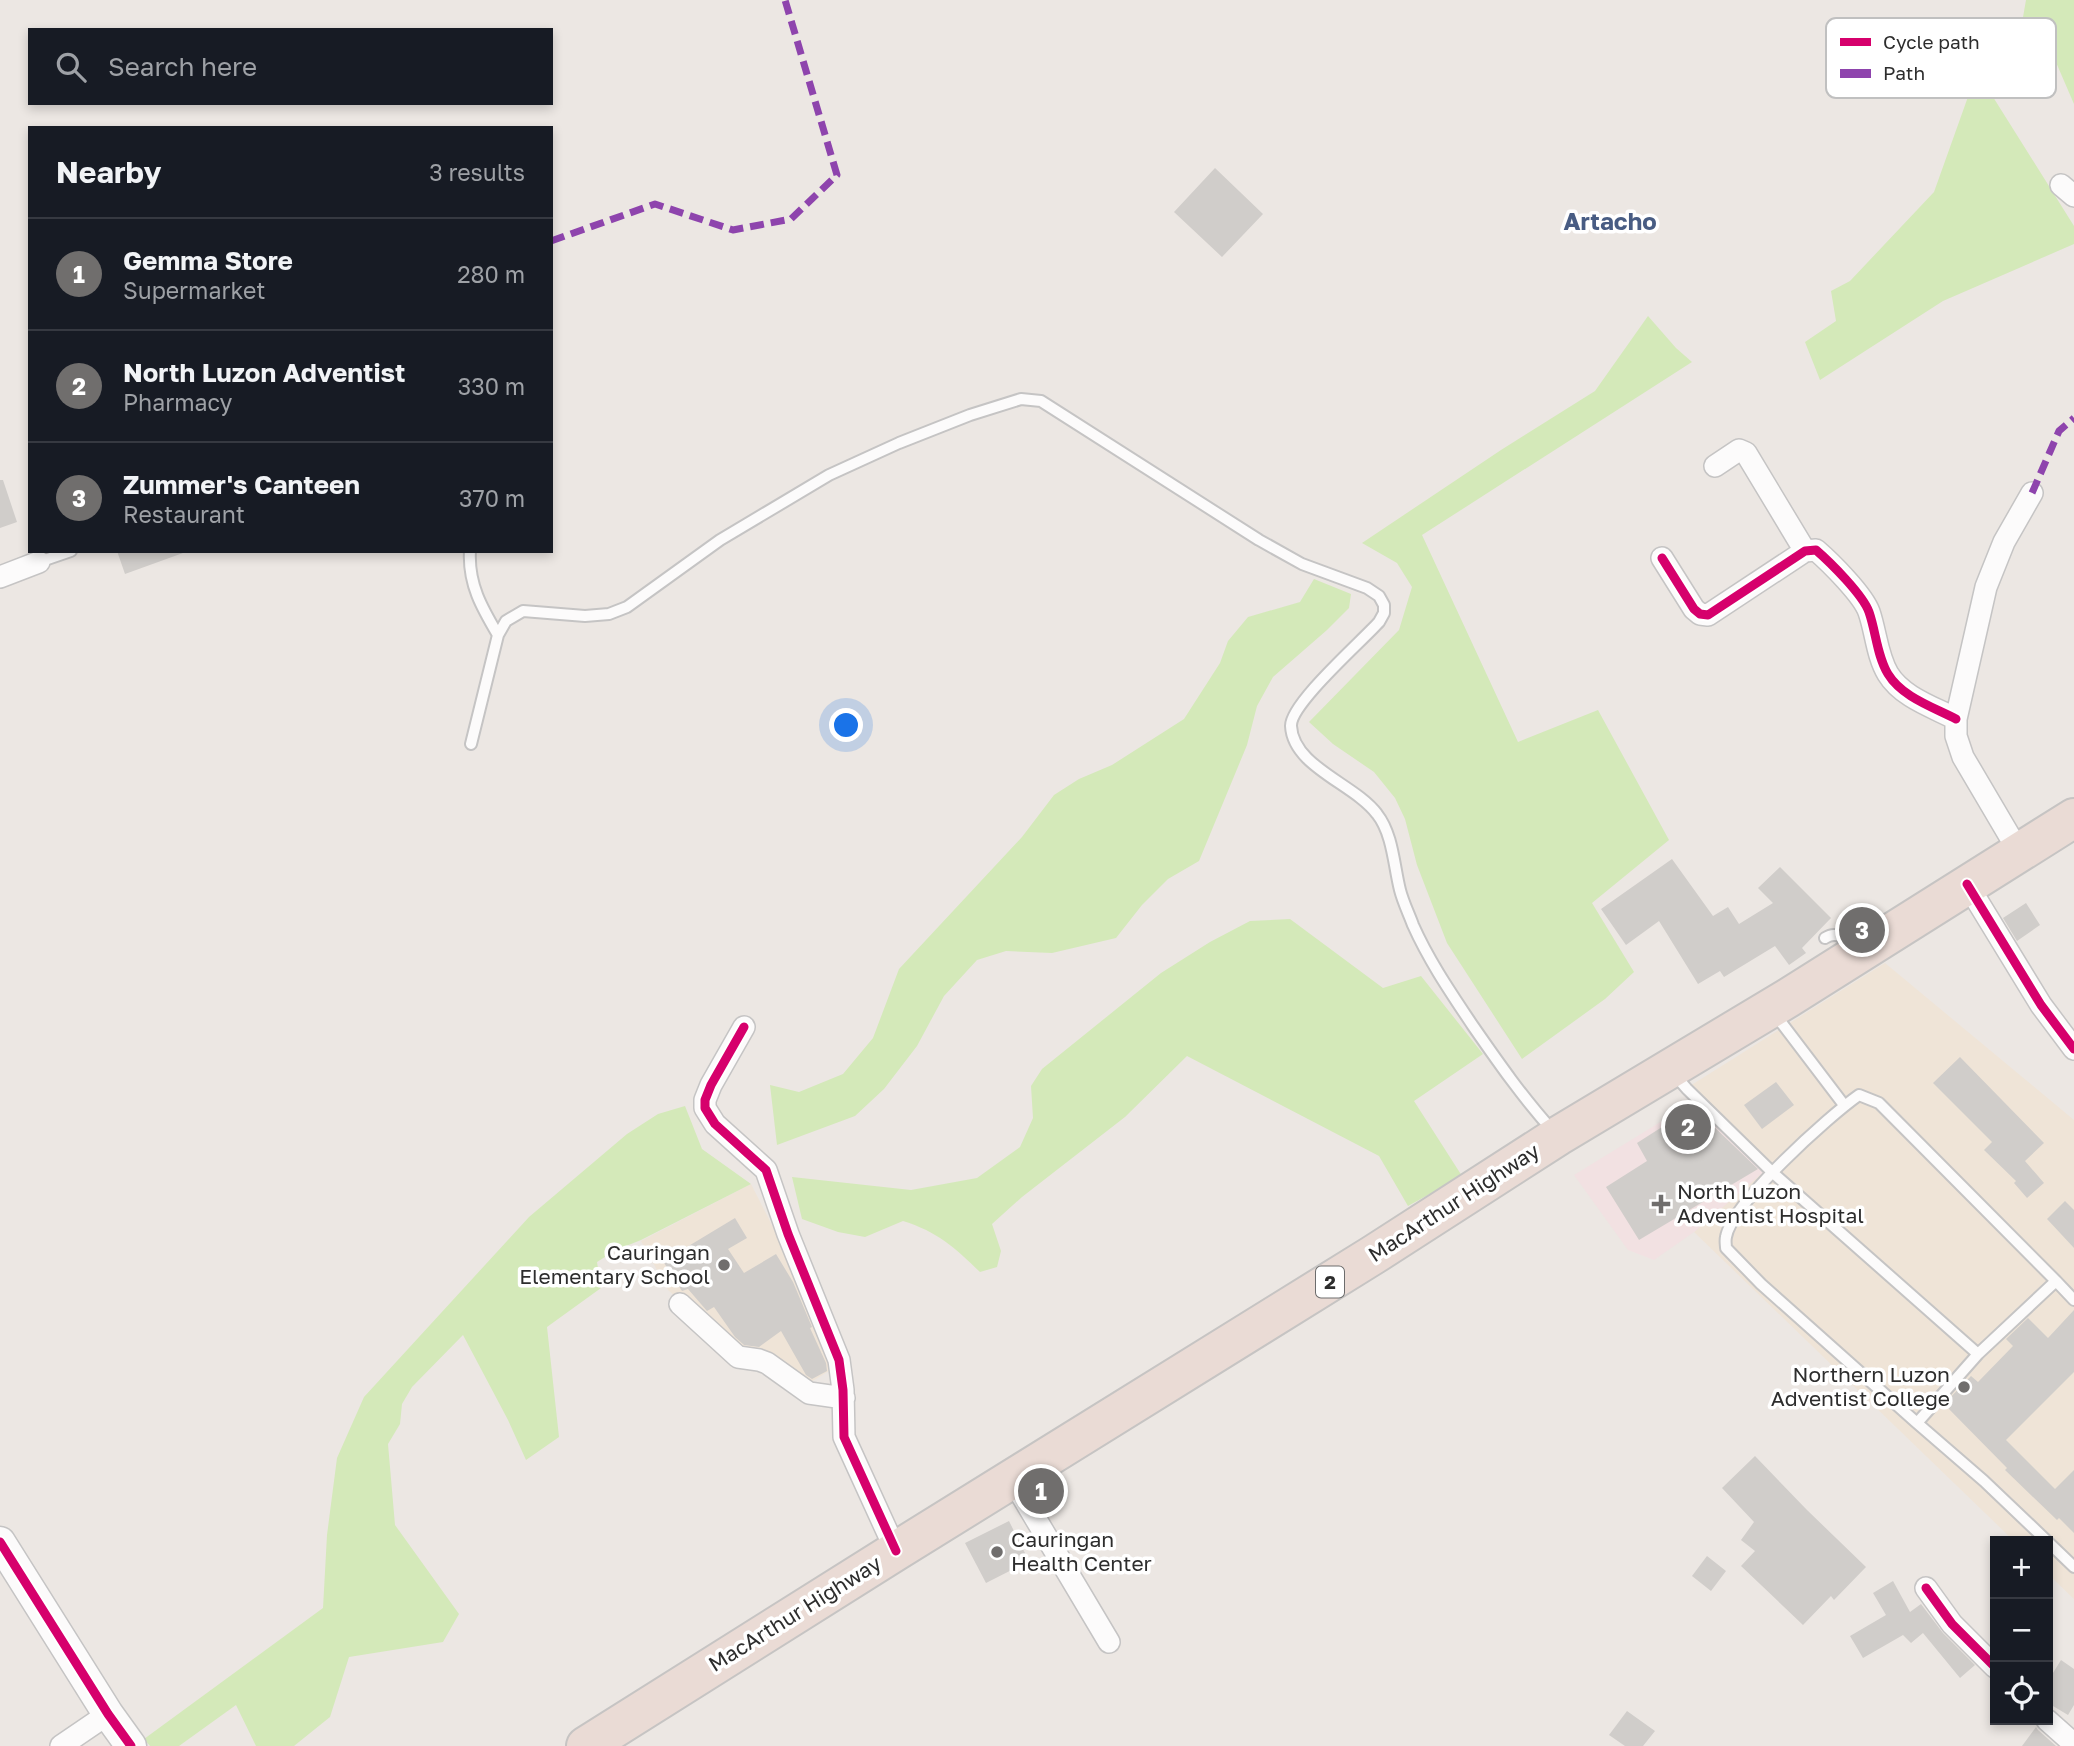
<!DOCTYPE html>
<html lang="en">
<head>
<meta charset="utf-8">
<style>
  :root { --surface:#171b24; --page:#20242c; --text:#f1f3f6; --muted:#9ea1a6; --line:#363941; --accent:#706e6d }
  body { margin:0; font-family:"Golos Text",sans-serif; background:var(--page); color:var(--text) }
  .controls { position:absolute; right:21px; bottom:21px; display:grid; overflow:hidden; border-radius:0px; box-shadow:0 4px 10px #0003 }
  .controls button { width:63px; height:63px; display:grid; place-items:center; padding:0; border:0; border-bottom:2px solid var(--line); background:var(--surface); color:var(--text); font:35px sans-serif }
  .you { position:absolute; left:847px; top:726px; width:24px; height:24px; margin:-18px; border:5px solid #fff; border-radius:50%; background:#1a73e8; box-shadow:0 0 0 10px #1a73e833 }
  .badge { display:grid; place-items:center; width:46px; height:46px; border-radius:50%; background:var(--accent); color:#fff; font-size:23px; font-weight:700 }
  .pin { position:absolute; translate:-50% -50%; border:4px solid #fff; box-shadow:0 2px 7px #0006 }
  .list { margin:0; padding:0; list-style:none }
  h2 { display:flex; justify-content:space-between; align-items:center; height:91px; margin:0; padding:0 28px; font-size:30px }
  h2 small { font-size:23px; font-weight:400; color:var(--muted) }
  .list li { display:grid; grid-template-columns:46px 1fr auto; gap:21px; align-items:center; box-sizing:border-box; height:112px; padding:0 28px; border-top:2px solid var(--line) }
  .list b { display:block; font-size:26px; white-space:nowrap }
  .list p { margin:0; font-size:23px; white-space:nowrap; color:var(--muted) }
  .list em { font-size:23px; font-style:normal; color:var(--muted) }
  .icon { flex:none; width:38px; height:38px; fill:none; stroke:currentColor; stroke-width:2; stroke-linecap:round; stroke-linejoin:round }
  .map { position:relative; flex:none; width:2074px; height:1746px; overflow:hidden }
  .search { position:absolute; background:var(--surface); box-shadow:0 4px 10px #0003; left:28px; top:28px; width:525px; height:77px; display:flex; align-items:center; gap:18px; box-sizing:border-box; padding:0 24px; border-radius:0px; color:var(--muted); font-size:26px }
  .panel { position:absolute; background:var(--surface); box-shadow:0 4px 10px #0003; left:28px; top:126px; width:525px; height:427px; border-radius:0px }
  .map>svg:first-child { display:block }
  .education { fill:#efe4d7 }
  .medical { fill:#f2e1e2 }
  .green { fill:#d4e9b9 }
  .building { fill:#d0cdca }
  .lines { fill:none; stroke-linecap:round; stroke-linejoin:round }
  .lane-casing { stroke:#c5c4c4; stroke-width:14 }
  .street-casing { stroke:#c5c4c4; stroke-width:24 }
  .secondary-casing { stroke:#c5c4c4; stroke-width:33 }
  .highway-casing { stroke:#c6c4c3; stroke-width:42 }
  .lane { stroke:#fcfbfb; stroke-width:10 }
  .street { stroke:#fcfbfb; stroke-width:21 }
  .secondary { stroke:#fcfbfb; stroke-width:30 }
  .highway { stroke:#eadbd5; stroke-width:38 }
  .quiet { stroke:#8e44ad; stroke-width:7; stroke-dasharray:14 7; stroke-linecap:butt }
  .cycleway-casing { stroke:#fff; stroke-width:13 }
  .cycleway { stroke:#d6006c; stroke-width:9 }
  .poi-dot { fill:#706e6d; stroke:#fff; stroke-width:2.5 }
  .labels { text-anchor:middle; stroke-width:7; stroke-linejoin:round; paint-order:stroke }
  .shield { fill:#fff; stroke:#6c6c6c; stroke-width:2 }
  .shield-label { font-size:19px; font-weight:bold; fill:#2d2d2d }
  .poi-label { font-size:21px; fill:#2d2d2d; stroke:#fff; text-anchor:start }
  .street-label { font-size:21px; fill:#2d2d2d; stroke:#fff }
  .quarter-label { font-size:24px; font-weight:bold; fill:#485c83; stroke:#fff }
  .key { fill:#fff; stroke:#c0c0c0; stroke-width:2 }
  .key-label { font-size:19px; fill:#2d2d2d }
</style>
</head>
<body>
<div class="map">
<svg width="2074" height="1746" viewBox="0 0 2074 1746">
  <rect width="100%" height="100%" fill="#ece7e3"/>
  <path class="education" d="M1885 963 2074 1120V1599L2048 1574V1541H2014L1694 1232 1765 1169 1682 1091Z
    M751 1184 805 1290 832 1369 803 1387 741 1355 668 1290 641 1241Z"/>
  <path class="medical" d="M1693 1102 1766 1170 1694 1232 1654 1260 1628 1250 1574 1175Z"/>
  <path class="green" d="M2026 0H2074V104L2052 53 1988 89 2074 226V244L1943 301 1820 380 1805 342 1836 321 1831 291 1850 281 1934 192 1979 66 2018 46Z
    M1648 316 1676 348 1692 362 1422 535 1518 742 1598 710 1669 840 1592 903 1634 972 1605 999 1522 1059 1447 943 1417 865 1405 819 1395 798 1374 772 1333 744 1309 722 1399 630 1412 587 1397 563 1362 543 1501 450 1595 391Z
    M1314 579 1351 594 1349 608 1327 630 1273 677 1257 706 1247 745 1199 861 1168 879 1142 905 1116 938 1052 953 1006 951 977 960 944 996 917 1046 884 1089 855 1116 777 1145 770 1085 799 1092 843 1074 873 1038 899 969 1022 837 1054 795 1079 779 1112 765 1184 719 1220 663 1228 641 1248 617 1300 602Z
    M1290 919 1383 988 1421 976 1483 1054 1414 1101 1462 1176 1408 1206 1379 1156 1187 1056 1125 1117 1022 1197 992 1224 1001 1251 997 1267 980 1272C954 1247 938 1232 903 1221L865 1237 838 1232 802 1219 792 1177 911 1190 977 1178 1020 1147 1033 1118 1031 1086 1042 1069 1161 973 1210 942 1250 921Z
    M685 1106 702 1149 751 1184 641 1240 616 1250 597 1262 601 1288 547 1327 559 1437 526 1460 508 1420 463 1335 412 1387 402 1404 400 1424 388 1444 395 1525 459 1614 443 1642 349 1657 330 1717 294 1746H256L236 1705 179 1746H150L144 1739 323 1608 327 1535 337 1458 364 1397 529 1217 627 1134 658 1114Z"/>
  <path class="building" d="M1215 168 1263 214 1222 257 1174 212Z
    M0 480H3L17 522 0 528Z
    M117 551H183V553L125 574Z
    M1672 859 1713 916 1728 907 1739 924 1773 903 1758 888 1780 867 1831 918 1802 948 1806 953 1789 965 1775 946 1724 977 1720 971 1698 984 1659 921 1626 945 1601 909Z
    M2026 903 2040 925 2017 941 2003 918Z
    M1960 1057 2044 1143 2025 1161 2044 1183 2027 1198 2014 1183 2016 1181 1984 1150 1992 1142 1933 1083Z
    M1776 1082 1794 1105 1762 1129 1744 1105Z
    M1709 1122 1758 1169 1639 1240 1606 1187 1647 1161 1637 1143 1662 1127 1672 1145Z
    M2065 1201 2074 1210V1248L2047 1219Z
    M735 1218 747 1238 728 1249 744 1273 776 1254 793 1282 812 1327 810 1328 826 1363 827 1371 812 1379 806 1375 781 1331 759 1347 744 1345 735 1337 714 1307 707 1311 688 1289 682 1291 659 1255 673 1247 677 1253Z
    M2074 1310V1372L2006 1440 2055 1489 2074 1470V1533L2059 1518 2057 1520 2005 1470 2007 1468 1944 1404 1971 1376 1978 1382 2013 1346 2006 1339 2028 1318 2048 1338Z
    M1755 1456 1807 1510 1866 1567 1834 1600 1831 1596 1803 1625 1741 1566 1755 1551 1741 1540 1754 1522 1722 1488Z
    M1009 1521 1029 1561 986 1583 965 1543Z
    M1707 1556 1726 1571 1711 1591 1692 1576Z
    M1893 1581 1910 1612 1921 1604 1943 1633 1975 1665 1960 1678 1923 1633 1911 1643 1903 1635 1863 1658 1850 1636 1886 1615 1873 1593Z
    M2061 1660 2074 1669V1705L2068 1715 2048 1703V1681Z
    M1627 1711 1655 1731 1643 1746H1625L1609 1735Z
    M2036 1727 2038 1730 2056 1746H2022Z"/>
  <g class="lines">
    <defs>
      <path id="lane" d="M470 551C468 584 482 608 498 635
        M39 562 71 551
        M471 744 498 635 506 621 523 611 585 616 609 614 627 607 720 540 829 475 899 443 970 415 1021 399 1041 401 1259 540 1302 564 1367 588 1379 596 1384 605V613L1379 622C1362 641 1290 704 1291 726 1293 767 1355 784 1377 814 1393 834 1394 867 1400 890 1403 902 1409 914 1413 925 1429 961 1451 993 1473 1026 1498 1062 1523 1098 1553 1131
        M1825 938C1837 930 1844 939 1854 947
        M1774 1013 1844 1105
        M1674 1074 1687 1089 1772 1172 1978 1354
        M1917 1423 1761 1284 1726 1248C1726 1245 1725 1241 1726 1237 1732 1203 1829 1116 1859 1095L1879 1103 2056 1281
        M2047 1541 1984 1481 1917 1423 1978 1354 2056 1281 2074 1300
        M2048 1542 2074 1567"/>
      <path id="street" d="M2061 185 2074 196
        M1715 466 1739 450 1746 453 1805 551
        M1662 558 1694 609 1700 614 1708 615 1805 551 1816 550C1831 563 1863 595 1869 612 1876 632 1877 656 1888 674 1902 697 1933 707 1956 719
        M0 577 39 562
        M2019 852 1963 757 1956 736V719L1986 587 2004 542 2032 493
        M1967 884 2041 1005 2074 1049
        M744 1027 711 1085 705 1100V1108L715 1124 766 1170 788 1234 839 1360 843 1390 844 1437 896 1551
        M680 1304 738 1357 759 1360 767 1363 809 1393 844 1398
        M1012 1479 1109 1642
        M1926 1588 1952 1624 1995 1667
        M2047 1720 2074 1744
        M61 1746 108 1714"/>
      <path id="secondary" d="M0 1542 108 1714 131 1746"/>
      <path id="highway" d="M586 1746 896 1551 1373 1255 1558 1136 1788 998 2074 818"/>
    </defs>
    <use href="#lane" class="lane-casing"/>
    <use href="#street" class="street-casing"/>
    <use href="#secondary" class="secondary-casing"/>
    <use href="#highway" class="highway-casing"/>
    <use href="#lane" class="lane"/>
    <use href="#street" class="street"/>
    <use href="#secondary" class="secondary"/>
    <use href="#highway" class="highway"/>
    <path class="quiet" d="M551 241 655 204 733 230 791 219 837 175 785 0
      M2032 493 2059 431 2074 418"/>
    <defs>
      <path id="cycleway" d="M1662 558 1694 609 1700 614 1708 615 1805 551 1816 550C1831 563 1863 595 1869 612 1876 632 1877 656 1888 674 1902 697 1933 707 1956 719
        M1967 884 2041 1005 2074 1049
        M744 1027 711 1085 705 1100V1108L715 1124 766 1170 788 1234 839 1360 843 1390 844 1437 896 1551
        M0 1542 108 1714 131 1746
        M1926 1588 1952 1624 1995 1667"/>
    </defs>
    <use href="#cycleway" class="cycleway-casing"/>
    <use href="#cycleway" class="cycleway"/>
  </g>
  <g class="poi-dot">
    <path d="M1657.5 1193.5h7v7h7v7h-7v7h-7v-7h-7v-7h7z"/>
    <circle cx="724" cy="1265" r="7"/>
    <circle cx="1964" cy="1387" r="7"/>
    <circle cx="997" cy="1552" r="7"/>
  </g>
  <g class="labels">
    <rect class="shield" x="1316" y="1266.5" width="28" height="31" rx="5"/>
    <g class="shield-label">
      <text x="1330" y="1289">2</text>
    </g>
    <g class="poi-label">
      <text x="1677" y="1199">North Luzon<tspan x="1677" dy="24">Adventist Hospital</tspan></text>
      <text x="710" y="1260" text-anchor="end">Cauringan<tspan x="710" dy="24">Elementary School</tspan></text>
      <text x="1950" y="1382" text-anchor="end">Northern Luzon<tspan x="1950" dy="24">Adventist College</tspan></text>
      <text x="1011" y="1547">Cauringan<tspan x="1011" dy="24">Health Center</tspan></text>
    </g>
    <g class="street-label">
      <text transform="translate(1454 1203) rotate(-33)" y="7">MacArthur Highway</text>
      <text transform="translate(795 1614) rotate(-32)" y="7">MacArthur Highway</text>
    </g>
    <g class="quarter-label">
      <text x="1610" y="230">Artacho</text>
    </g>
  </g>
  <rect x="1826" y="18" width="230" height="80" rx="10" class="key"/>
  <rect x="1840" y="38" width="31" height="8" fill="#d6006c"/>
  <rect x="1840" y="69" width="31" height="9" fill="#8e44ad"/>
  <g class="key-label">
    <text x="1883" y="49">Cycle path</text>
    <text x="1883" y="80">Path</text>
  </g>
</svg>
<div class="controls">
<button>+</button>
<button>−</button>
<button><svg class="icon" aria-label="locate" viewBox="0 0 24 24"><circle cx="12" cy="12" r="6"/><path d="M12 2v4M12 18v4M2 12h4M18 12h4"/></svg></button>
</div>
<div class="you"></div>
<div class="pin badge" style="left:1041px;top:1491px">1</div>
<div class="pin badge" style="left:1688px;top:1127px">2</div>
<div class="pin badge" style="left:1862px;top:930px">3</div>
<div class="search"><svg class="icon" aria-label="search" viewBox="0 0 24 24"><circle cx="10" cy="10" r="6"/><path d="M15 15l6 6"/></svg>Search here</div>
<section class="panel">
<h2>Nearby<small>3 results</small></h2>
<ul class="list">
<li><span class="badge">1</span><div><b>Gemma Store</b><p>Supermarket</p></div><em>280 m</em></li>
<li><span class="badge">2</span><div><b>North Luzon Adventist</b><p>Pharmacy</p></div><em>330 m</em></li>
<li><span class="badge">3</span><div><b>Zummer's Canteen</b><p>Restaurant</p></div><em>370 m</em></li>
</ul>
</section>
</div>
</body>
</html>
